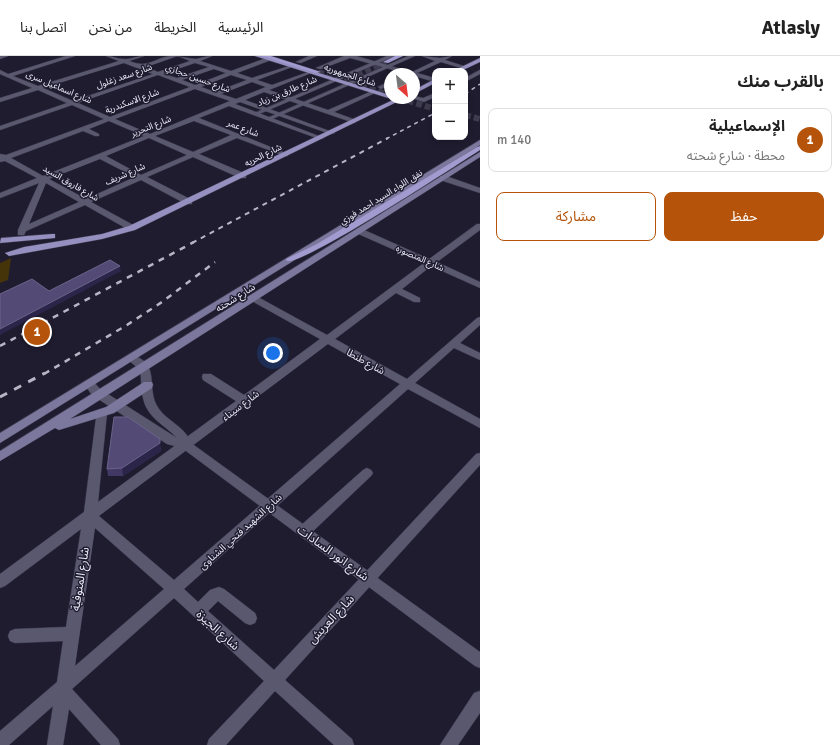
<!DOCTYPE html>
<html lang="ar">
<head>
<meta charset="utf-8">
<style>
  :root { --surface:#fff; --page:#f6f6f6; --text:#222; --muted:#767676; --line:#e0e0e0; --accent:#b45309 }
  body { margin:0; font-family:Signika,"Noto Sans Arabic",sans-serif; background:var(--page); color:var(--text); direction:rtl }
  .controls { position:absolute; right:12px; top:12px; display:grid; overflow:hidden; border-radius:8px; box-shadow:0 2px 6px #0003 }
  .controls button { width:36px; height:36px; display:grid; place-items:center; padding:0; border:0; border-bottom:1px solid var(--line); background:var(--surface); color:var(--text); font:20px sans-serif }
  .compass { position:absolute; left:384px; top:12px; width:36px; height:36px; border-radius:50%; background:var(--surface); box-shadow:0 2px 6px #0003; rotate:152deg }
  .you { position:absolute; left:273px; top:297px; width:14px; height:14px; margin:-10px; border:3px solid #fff; border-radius:50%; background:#1a73e8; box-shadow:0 0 0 6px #1a73e833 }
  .badge { display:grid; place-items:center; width:26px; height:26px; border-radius:50%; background:var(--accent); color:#fff; font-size:13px; font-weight:700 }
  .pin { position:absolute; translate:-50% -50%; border:2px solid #fff; box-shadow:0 1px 4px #0006 }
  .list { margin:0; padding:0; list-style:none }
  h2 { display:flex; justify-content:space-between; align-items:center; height:52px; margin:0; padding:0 16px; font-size:17px }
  h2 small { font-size:13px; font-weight:400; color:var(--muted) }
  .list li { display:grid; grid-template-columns:26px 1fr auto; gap:12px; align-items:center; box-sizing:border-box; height:64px; margin:0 8px 8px; padding:0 8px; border:1px solid var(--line); border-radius:8px }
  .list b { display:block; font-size:15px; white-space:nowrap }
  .list p { margin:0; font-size:13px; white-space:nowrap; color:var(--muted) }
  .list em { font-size:13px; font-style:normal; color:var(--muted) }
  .actions { display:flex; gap:8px; padding:12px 16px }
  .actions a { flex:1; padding:9px 0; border:1px solid var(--accent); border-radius:8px; text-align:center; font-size:14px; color:var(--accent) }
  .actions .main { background:var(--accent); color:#fff }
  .map { position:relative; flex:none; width:480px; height:689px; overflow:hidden; direction:ltr }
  header { display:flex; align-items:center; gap:24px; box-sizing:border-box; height:56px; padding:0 20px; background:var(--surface); border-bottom:1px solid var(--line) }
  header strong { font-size:19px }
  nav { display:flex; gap:22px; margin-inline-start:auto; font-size:14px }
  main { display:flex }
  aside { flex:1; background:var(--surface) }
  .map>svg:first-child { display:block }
  .green { fill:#45340a }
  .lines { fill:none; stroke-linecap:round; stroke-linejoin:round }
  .trunk-tunnel { stroke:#3e3b4e; stroke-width:6; stroke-dasharray:6 3; stroke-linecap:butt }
  .minor-casing { stroke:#3c394c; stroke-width:1 }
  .tertiary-casing { stroke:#3c394c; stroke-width:1 }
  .secondary-casing { stroke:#3c394c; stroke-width:1 }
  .primary-casing { stroke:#3c394c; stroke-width:1 }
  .trunk-casing { stroke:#3c394c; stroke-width:1 }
  .minor { fill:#5a586f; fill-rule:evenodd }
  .tertiary { fill:#5a586f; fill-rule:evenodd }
  .secondary { fill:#7c779d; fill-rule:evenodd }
  .primary { fill:#9690c0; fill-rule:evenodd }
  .trunk { fill:#a29bd0; fill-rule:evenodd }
  .rail-far3 { stroke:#b7b6c5; stroke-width:1.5; stroke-dasharray:4 4; stroke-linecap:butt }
  .rail-far2 { stroke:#b7b6c5; stroke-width:2; stroke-dasharray:5 5; stroke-linecap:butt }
  .rail-far1 { stroke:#b7b6c5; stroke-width:2.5; stroke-dasharray:6 6; stroke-linecap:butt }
  .rail { stroke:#b7b6c5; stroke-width:3; stroke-dasharray:8 8; stroke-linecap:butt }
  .wall { fill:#413866 }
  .shaded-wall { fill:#2c254a }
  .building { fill:#534b76; stroke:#6b648a }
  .labels { text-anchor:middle; stroke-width:3; stroke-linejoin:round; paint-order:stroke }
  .far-street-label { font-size:9px; fill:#ebeaf8; stroke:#1f1c30 }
  .street-label { font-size:10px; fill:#ebeaf8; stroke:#1f1c30 }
  .near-street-label { font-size:12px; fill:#ebeaf8; stroke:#1f1c30 }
</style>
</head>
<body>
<header>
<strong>Atlasly</strong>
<nav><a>الرئيسية</a><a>الخريطة</a><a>من نحن</a><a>اتصل بنا</a></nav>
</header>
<main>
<aside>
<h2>بالقرب منك<small></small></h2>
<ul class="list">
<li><span class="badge">1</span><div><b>الإسماعيلية</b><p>محطة · شارع شحته</p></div><em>140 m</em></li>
</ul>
<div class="actions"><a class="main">حفظ</a><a>مشاركة</a></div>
</aside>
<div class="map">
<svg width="480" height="689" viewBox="0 0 480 689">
  <rect width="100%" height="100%" fill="#1f1c30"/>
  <path class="green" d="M11 202 8 224 0 227V207Z"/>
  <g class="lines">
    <path class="trunk-tunnel" d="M318 16 390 39
      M349 23 386 6
      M399 42 435 53
      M465 59 480 63"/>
    <defs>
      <path id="minor" d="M0 0H8L0 3Z
        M66 0H75L13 20 38 30 119 5 106 0C113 0 117 3 123 3 129 4 137 0 144 0L129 5C150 13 153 2 171 0 180 0 191 3 196 3 202 2 206 0 212 0L200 5 231 15 269 1 271 4 237 17 252 22 292 9V11L257 24 272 29 311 15V17L269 34 328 54 372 35 377 36 334 56 356 64V66L354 67 264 36 245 44 335 77 330 78 240 46 235 48 324 82 319 83 229 50 199 62 288 98V100H284L237 82 199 98 246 118V122H240L193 101 147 121 192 144V148H186L141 124 91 146 135 170V174H129L85 149 26 175 24 179H18V174L39 127 0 142V137L37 122 5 105 0 106V98L6 99 104 63 72 49 0 74V70L67 47 38 34 0 46V42L32 32 0 18V14L8 18ZM178 0 190 5 158 16 146 11ZM124 7 153 18 73 45 43 32ZM195 7 209 11 177 22 163 18ZM214 13 226 17 195 29 182 24ZM158 19 190 31 110 61 78 47ZM231 19 247 24 215 36 201 31ZM252 26 266 31 236 43 221 38ZM195 33 230 45 150 78 115 63ZM109 65 144 80 43 120 11 102 83 75 95 80H99V78L89 73ZM194 65 231 79 193 96 155 80ZM149 82 187 99 141 119 106 100ZM100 103 135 121 86 143 49 123ZM46 127 79 146 29 168Z
        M309 0H317L301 7 296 6Z
        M344 0H356L412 16 435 5 422 0 440 2 452 0 445 4 467 11 464 13 441 6 417 17 435 22V26L414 20V18H408L350 2 321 13 316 12Z
        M480 14V18L465 26V22Z
        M390 25V29L381 33 378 31Z
        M435 37V41L424 46 411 42H414V40L423 42Z
        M440 120H446L480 132V137L440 124Z
        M477 168H480V174L437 206 480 226V232L431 210 402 233 420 242V246H414L396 237 335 283 407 323 477 262 480 261V269L460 287 480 297V304L454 292 415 327 480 363V372L408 333 184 533 198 546 210 534 219 531 224 533 255 557 257 562 255 567 250 569 245 567 218 545 208 555 274 614 476 398 480 397V409L285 624 352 683 354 689H334L275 635 226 689H207L209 683 264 625 174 542 72 633 118 683 120 689H101L69 653 63 689H47L53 650 9 689H0V675L57 626 63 585 15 587 10 585 8 580 10 575 15 573 66 571 81 473 5 530 0 532V518L84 456 97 354H105L107 357 98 446 236 345 203 324 202 321 203 318H211L244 339 320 283 250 244V240H256L327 279 424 207 356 177V173H362L429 203ZM328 288 400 328 174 524 99 460ZM95 472 164 533 75 610Z
        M367 412 371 414 373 417 371 420 309 479 304 480 299 479 297 475 299 471 363 414Z
        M480 635V657L458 689H440L474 637Z"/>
      <path id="tertiary" d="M387 0H395L257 59 252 58Z
        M408 0H415L270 64 265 63Z
        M131 299C160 306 147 329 156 348 164 365 185 369 191 387L480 596V612L475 610 182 392 167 388 92 339 84 328 85 325H93L100 333 177 382C165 369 147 362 143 342 140 333 142 323 140 314L126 302Z"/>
      <path id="secondary" d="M480 84V89L0 387V377Z
        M480 96V101L70 363 106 351 144 326H152L153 329 152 332 114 357 59 374 55 372 0 405V395Z"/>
      <path id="primary" d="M255 0H264L390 39V42H392H388Z
        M480 2V6L461 15H453Z
        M435 23V27L414 38V34Z
        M397 42H405L135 174 102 183 9 200 5 197 24 191 102 178 129 170Z
        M52 178H55V182L0 187 1 182Z"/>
      <path id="trunk" d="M262 0H271L321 16 316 17Z
        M395 0H403L388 7 383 6Z
        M480 90V94C455 110 304 209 287 205L286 203 317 188 477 91Z"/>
    </defs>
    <use href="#minor" class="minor-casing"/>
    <use href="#tertiary" class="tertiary-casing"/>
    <use href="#secondary" class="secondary-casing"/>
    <use href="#primary" class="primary-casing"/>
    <use href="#trunk" class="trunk-casing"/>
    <use href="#minor" class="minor"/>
    <use href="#tertiary" class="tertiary"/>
    <use href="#secondary" class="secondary"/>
    <use href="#primary" class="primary"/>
    <use href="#trunk" class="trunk"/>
    <path class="rail-far3" d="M465 38 480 28
      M386 83 435 57"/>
    <path class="rail-far2" d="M192 187 388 82"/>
    <path class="rail-far1" d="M0 290 194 186
      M44 318 127 269 162 246 215 206"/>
    <path class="rail" d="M0 341 45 317"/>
  </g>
  <path class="wall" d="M161 391V395L123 420H108L107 413Z"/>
  <path class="shaded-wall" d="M120 210 121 215 0 279V273Z
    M160 383 161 395 123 420 122 412Z"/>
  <path class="building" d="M110 204 120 210 0 273V238L32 223 49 235Z
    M114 361H128L160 383V387L122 412 107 413Z"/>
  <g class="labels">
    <g class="far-street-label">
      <text transform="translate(350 19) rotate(18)" y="3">شارع الجمهوريه</text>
      <text transform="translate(124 20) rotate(-19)" y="3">شارع سعد زغلول</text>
      <text transform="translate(198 22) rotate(20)" y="3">شارع حسين حجازي</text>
      <text transform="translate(59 31) rotate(23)" y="3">شارع اسماعيل سرى</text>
      <text transform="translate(287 35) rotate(-23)" y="3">شارع طارق بن زياد</text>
      <text transform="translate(132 45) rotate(-20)" y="3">شارع الاسكندرية</text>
      <text transform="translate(151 70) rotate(-22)" y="3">شارع التحرير</text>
      <text transform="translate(243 72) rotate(21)" y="3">شارع عمر</text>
      <text transform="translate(263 99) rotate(-26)" y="3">شارع الحريه</text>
      <text transform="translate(125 118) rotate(-24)" y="3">شارع شريف</text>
      <text transform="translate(71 127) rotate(30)" y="3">شارع فاروق السيد</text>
      <text transform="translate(381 141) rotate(-32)" y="3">نفق اللواء السيد احمد فوزي</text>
      <text transform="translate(420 202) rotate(24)" y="3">شارع المنصوره</text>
    </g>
    <g class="street-label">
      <text transform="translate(235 241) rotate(-32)" y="4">شارع شحته</text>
      <text transform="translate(366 305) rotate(29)" y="4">شارع طنطا</text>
      <text transform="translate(240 349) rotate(-37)" y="4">شارع سيناء</text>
      <text transform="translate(240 475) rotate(-42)" y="4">شارع الشهيد فتحي الشناوى</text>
    </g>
    <g class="near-street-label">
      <text transform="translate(333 497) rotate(36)" y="4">شارع انور السادات</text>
      <text transform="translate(80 523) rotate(-81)" y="4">شارع المنوفية</text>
      <text transform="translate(331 563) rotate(-47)" y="4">شارع العريش</text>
      <text transform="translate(218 574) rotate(42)" y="4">شارع الجيزة</text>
    </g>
  </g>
</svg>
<div class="controls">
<button>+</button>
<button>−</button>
</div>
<svg class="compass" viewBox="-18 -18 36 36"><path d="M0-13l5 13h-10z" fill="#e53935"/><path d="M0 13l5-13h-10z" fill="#767676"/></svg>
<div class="you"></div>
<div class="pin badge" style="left:37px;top:276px">1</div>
</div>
</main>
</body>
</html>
